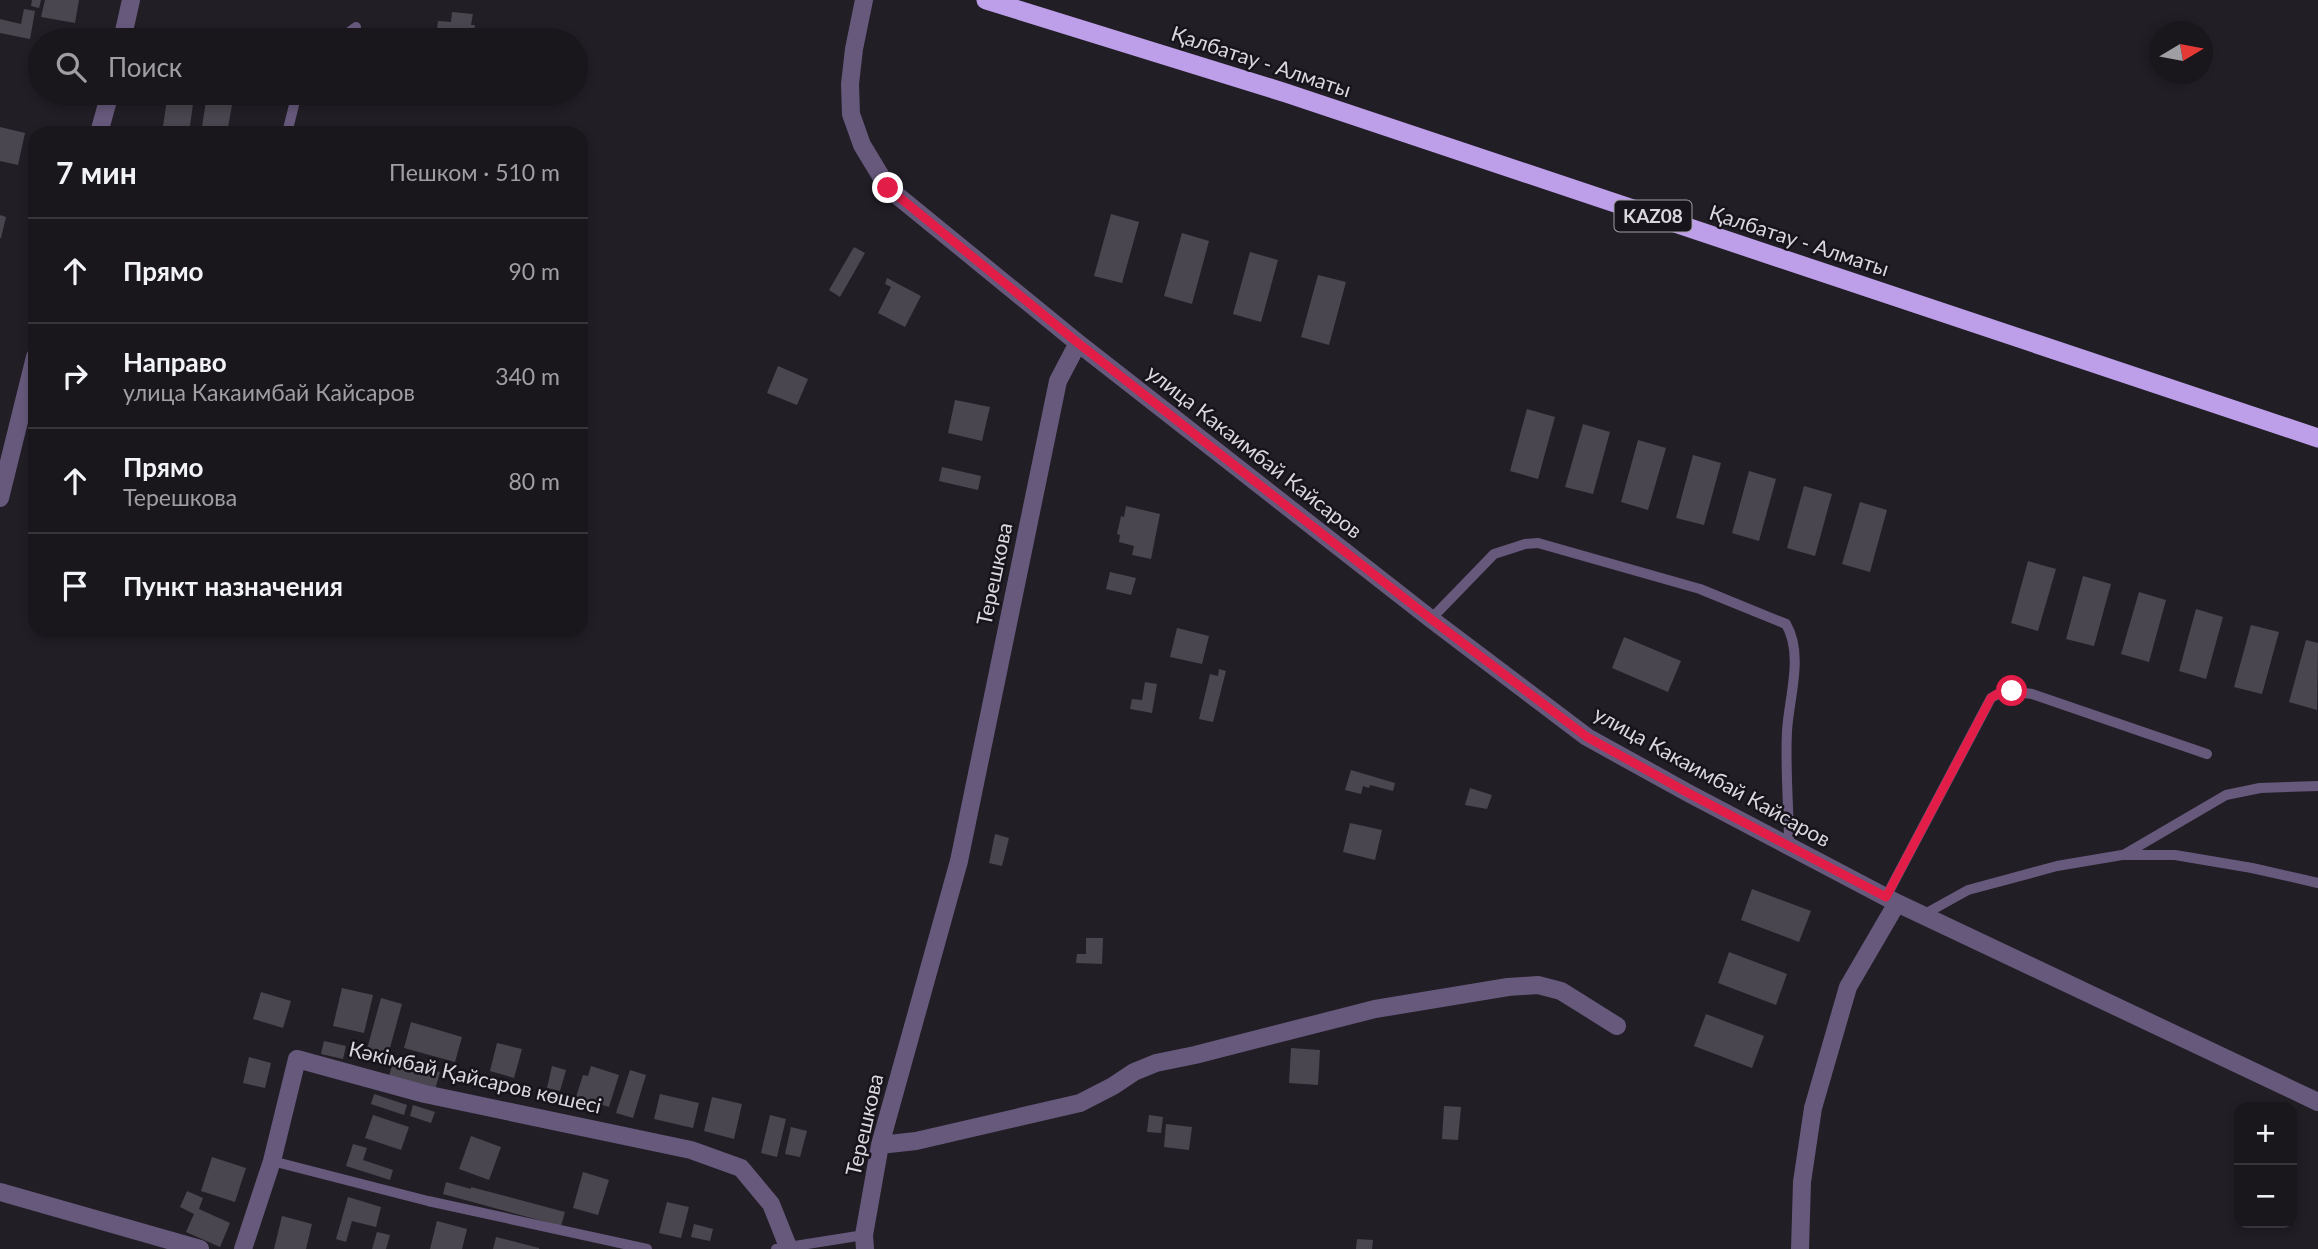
<!DOCTYPE html>
<html lang="ru">
<head>
<meta charset="utf-8">
<style>
  :root { --surface:#19161c; --page:#221f25; --text:#f1f3f6; --muted:#9f9fa3; --line:#37353b }
  body { margin:0; font-family:Lato,sans-serif; background:var(--page); color:var(--text) }
  .controls { position:absolute; right:21px; bottom:21px; display:grid; overflow:hidden; border-radius:14px; box-shadow:0 4px 10px #0003 }
  .controls button { width:63px; height:63px; display:grid; place-items:center; padding:0; border:0; border-bottom:2px solid var(--line); background:var(--surface); color:var(--text); font:35px sans-serif }
  .compass { position:absolute; left:2150px; top:21px; width:63px; height:63px; border-radius:50%; background:var(--surface); box-shadow:0 4px 10px #0003; rotate:80deg }
  .stop { position:absolute; width:21px; height:21px; margin:-16px; border:5px solid #e11d48; border-radius:50%; background:#fff }
  .stop.end { background:#e11d48; border-color:#fff; box-shadow:0 2px 7px #0008 }
  .list { margin:0; padding:0; list-style:none }
  h2 { display:flex; justify-content:space-between; align-items:center; height:91px; margin:0; padding:0 28px; font-size:30px }
  h2 small { font-size:23px; font-weight:400; color:var(--muted) }
  .list li { display:grid; grid-template-columns:46px 1fr auto; gap:21px; align-items:center; box-sizing:border-box; height:105px; padding:0 28px; border-top:2px solid var(--line) }
  .list b { display:block; font-size:26px; white-space:nowrap }
  .list p { margin:0; font-size:23px; white-space:nowrap; color:var(--muted) }
  .list em { font-size:23px; font-style:normal; color:var(--muted) }
  .icon { flex:none; width:38px; height:38px; fill:none; stroke:currentColor; stroke-width:2; stroke-linecap:round; stroke-linejoin:round }
  .map { position:relative; flex:none; width:2318px; height:1249px; overflow:hidden }
  .search { position:absolute; background:var(--surface); box-shadow:0 4px 10px #0003; left:28px; top:28px; width:560px; height:77px; display:flex; align-items:center; gap:18px; box-sizing:border-box; padding:0 24px; border-radius:38px; color:var(--muted); font-size:26px }
  .panel { position:absolute; background:var(--surface); box-shadow:0 4px 10px #0003; left:28px; top:126px; width:560px; height:511px; border-radius:21px }
  .map>svg:first-child { display:block }
  .building { fill:#4a464f }
  .lines { fill:none; stroke-linecap:round; stroke-linejoin:round }
  .service { stroke:#67597c; stroke-width:10 }
  .minor { stroke:#67597c; stroke-width:18 }
  .tertiary { stroke:#67597c; stroke-width:18 }
  .trunk { stroke:#bd9ee8; stroke-width:19 }
  .route { stroke:#e11d48; stroke-width:9 }
  .labels { text-anchor:middle; stroke-width:5; stroke-linejoin:round; paint-order:stroke }
  .shield { fill:#17141c; stroke:#a09da3; stroke-width:2 }
  .shield-label { font-size:19px; font-weight:bold; fill:#dad8dd }
  .street-label { font-size:21px; fill:#dad8dd; stroke:#17141c }
</style>
</head>
<body>
<div class="map">
<svg width="2318" height="1249" viewBox="0 0 2318 1249">
  <rect width="100%" height="100%" fill="#211e26"/>
  <path class="building" d="M32 0H41L39 8 31 6Z
    M45 0H79L75 23 41 17Z
    M24 9 35 11 30 39 0 33V19L21 24Z
    M452 12 473 14 471 25H475L473 40H444V37L436 36 438 21 451 22Z
    M168 93 194 97 189 133H162Z
    M370 93H394L391 100Z
    M206 101 232 105 227 133H201Z
    M0 127 25 133 18 165 0 161Z
    M1111 214 1139 222 1122 283 1094 276Z
    M0 215 6 217 1 238H0Z
    M1182 233 1209 241 1192 304 1164 296Z
    M854 247 865 253 840 297 829 290Z
    M1250 252 1278 260 1261 322 1233 314Z
    M1318 275 1346 282 1329 345 1301 337Z
    M887 278 921 296 905 327 878 313 891 287 885 284Z
    M778 366 808 379 797 405 767 393Z
    M955 400 990 407 982 441 948 433Z
    M1527 409 1555 417 1538 479 1510 471Z
    M1583 424 1610 432 1593 494 1565 487Z
    M1638 440 1666 448 1648 510 1621 502Z
    M1693 455 1721 463 1704 525 1676 518Z
    M942 467 981 476 978 490 939 481Z
    M1749 471 1776 479 1759 541 1732 533Z
    M1804 486 1832 494 1815 556 1787 548Z
    M1860 502 1887 510 1870 572 1842 564Z
    M1126 506 1160 514 1151 559 1132 555 1134 546 1119 542 1120 535 1117 534 1121 516 1124 517Z
    M2028 561 2056 569 2038 631 2011 623Z
    M1110 572 1136 578 1131 595 1106 589Z
    M2083 576 2111 584 2094 646 2066 639Z
    M2139 592 2166 600 2149 662 2121 654Z
    M2196 609 2223 617 2206 679 2179 671Z
    M2251 625 2279 632 2262 694 2234 687Z
    M1177 628 1209 636 1202 664 1170 657Z
    M1624 637 1681 661 1668 692 1612 668Z
    M2306 640 2318 643 2317 710 2289 702Z
    M1219 669 1226 671 1213 722 1199 719 1210 674 1218 676Z
    M1145 682 1157 684 1152 713 1130 709 1132 699 1142 700Z
    M1351 770 1395 783 1393 791 1370 785 1369 788 1363 786 1361 794 1345 790Z
    M1470 788 1492 795 1487 809 1465 805Z
    M1350 823 1382 830 1375 860 1343 852Z
    M995 834 1009 838 1002 866 989 863Z
    M1752 889 1811 911 1799 942 1741 920Z
    M1086 938H1103L1102 964 1076 963 1077 954H1086Z
    M1729 952 1787 974 1776 1005 1718 983Z
    M342 988 373 995 364 1033 333 1026Z
    M261 992 291 1001 283 1028 253 1019Z
    M381 998 402 1004 388 1055 367 1049Z
    M1706 1014 1764 1036 1752 1068 1694 1046Z
    M411 1022 462 1037 455 1062 404 1048Z
    M324 1041 346 1046 343 1059 321 1054Z
    M497 1043 522 1049 514 1078 490 1071Z
    M1291 1048 1320 1050 1318 1085 1289 1083Z
    M249 1057 271 1063 265 1088 243 1083Z
    M394 1058 440 1072 435 1090 389 1076Z
    M552 1066 566 1070 560 1091 547 1088Z
    M591 1066 619 1075 609 1107 576 1097 583 1075 588 1076Z
    M630 1070 646 1075 633 1118 616 1113Z
    M374 1094 407 1105 404 1115 371 1104Z
    M660 1094 699 1103 693 1128 654 1119Z
    M712 1097 742 1104 734 1139 704 1131Z
    M413 1105 435 1112 431 1123 410 1116Z
    M1444 1106 1461 1107 1458 1140 1442 1139Z
    M373 1115 409 1127 401 1150 365 1138Z
    M770 1115 786 1119 777 1157 761 1153Z
    M1149 1115 1163 1117 1161 1133 1147 1132Z
    M1166 1124 1192 1127 1189 1150 1164 1147Z
    M791 1127 807 1131 800 1157 785 1154Z
    M471 1136 501 1147 489 1180 459 1169Z
    M353 1144 367 1148 363 1160 393 1170 390 1180 346 1166Z
    M212 1157 246 1168 235 1202 201 1191Z
    M583 1172 609 1180 598 1215 573 1208Z
    M446 1182 471 1189V1187L565 1212 561 1226 443 1194Z
    M187 1191 203 1198 199 1209 230 1223 220 1247 186 1232 194 1214 180 1207Z
    M348 1197 381 1207 376 1227 352 1221 346 1242 336 1239Z
    M667 1202 689 1207 681 1238 659 1233Z
    M282 1216 312 1224 306 1249H274Z
    M437 1221 467 1229 462 1249H430Z
    M694 1224 713 1229 710 1241 691 1237Z
    M377 1232 390 1235 386 1249H372Z
    M496 1237 539 1248V1249H493Z
    M1357 1239 1373 1240 1372 1249H1356Z"/>
  <g class="lines">
    <path class="service" d="M338 40 356 27
      M287 133 297 93
      M1431 619 1494 554 1525 544 1538 543 1700 589 1786 624C1804 655 1789 697 1787 731 1785 769 1789 808 1789 846
      M2125 854 2226 795 2260 788 2318 786
      M1886 897 1991 698C2004 689 2018 692 2032 694L2207 754
      M1923 915 1968 890 2057 866 2122 855H2175L2252 868 2318 883
      M272 1161 428 1201 647 1249
      M776 1249 864 1235"/>
    <path class="minor" d="M864 0 854 49 850 84 851 114 862 145 888 188 1078 343 1431 619 1587 737 1690 794 1897 903 2318 1102
      M122 40 131 0
      M99 133 110 93
      M0 498 35 357
      M880 1145 916 1141 1080 1103 1113 1086 1134 1072 1156 1063 1195 1055 1375 1009 1508 987 1538 985 1561 991 1617 1026
      M243 1249 272 1161 297 1059 425 1094 691 1150 741 1168 771 1204 789 1249
      M865 1249 864 1235 880 1145 959 861 1058 381 1078 343
      M1800 1249 1802 1182 1813 1108 1848 987 1897 903"/>
    <path class="tertiary" d="M0 1192 200 1249"/>
    <path class="trunk" d="M986 0 1286 93 2318 438"/>
  </g>
  <g class="lines">
    <path class="route" d="M888 188 1078 343 1431 619 1587 737 1690 794 1886 897 1991 698 1997 694 2012 691"/>
  </g>
  <g class="labels">
    <rect class="shield" x="1614.5" y="200.5" width="77" height="31" rx="5"/>
    <g class="shield-label">
      <text x="1653" y="223">KAZ08</text>
    </g>
    <g class="street-label">
      <text transform="translate(1261 62) rotate(18)" y="7">Қалбатау - Алматы</text>
      <text transform="translate(1799 241) rotate(18)" y="7">Қалбатау - Алматы</text>
      <text transform="translate(1254 452) rotate(38)" y="7">улица Какаимбай Кайсаров</text>
      <text transform="translate(995 574) rotate(-78)" y="7">Терешкова</text>
      <text transform="translate(1712 777) rotate(29)" y="7">улица Какаимбай Кайсаров</text>
      <text transform="translate(475 1078) rotate(13)" y="7">Кәкімбай Қайсаров көшесі</text>
      <text transform="translate(865 1125) rotate(-77)" y="7">Терешкова</text>
    </g>
  </g>
</svg>
<div class="controls">
<button>+</button>
<button>−</button>
</div>
<svg class="compass" viewBox="-18 -18 36 36"><path d="M0-13l5 13h-10z" fill="#e53935"/><path d="M0 13l5-13h-10z" fill="#9f9fa3"/></svg>
<div class="stop" style="left:2012px;top:691px"></div>
<div class="stop end" style="left:888px;top:188px"></div>
<div class="search"><svg class="icon" aria-label="search" viewBox="0 0 24 24"><circle cx="10" cy="10" r="6"/><path d="M15 15l6 6"/></svg>Поиск</div>
<section class="panel">
<h2>7 мин<small>Пешком · 510 m</small></h2>
<ul class="list">
<li><svg class="icon" aria-label="ahead" viewBox="0 0 24 24"><path d="M12 20V5M6 11l6-6 6 6"/></svg><div><b>Прямо</b></div><em>90 m</em></li>
<li><svg class="icon" aria-label="right" viewBox="0 0 24 24"><path d="M7 20v-9h11M14 6l5 5-5 5"/></svg><div><b>Направо</b><p>улица Какаимбай Кайсаров</p></div><em>340 m</em></li>
<li><svg class="icon" aria-label="ahead" viewBox="0 0 24 24"><path d="M12 20V5M6 11l6-6 6 6"/></svg><div><b>Прямо</b><p>Терешкова</p></div><em>80 m</em></li>
<li><svg class="icon" aria-label="arrive" viewBox="0 0 24 24"><path d="M6 21V4h12l-3 4 3 4H6"/></svg><div><b>Пункт назначения</b></div></li>
</ul>
</section>
</div>
</body>
</html>
